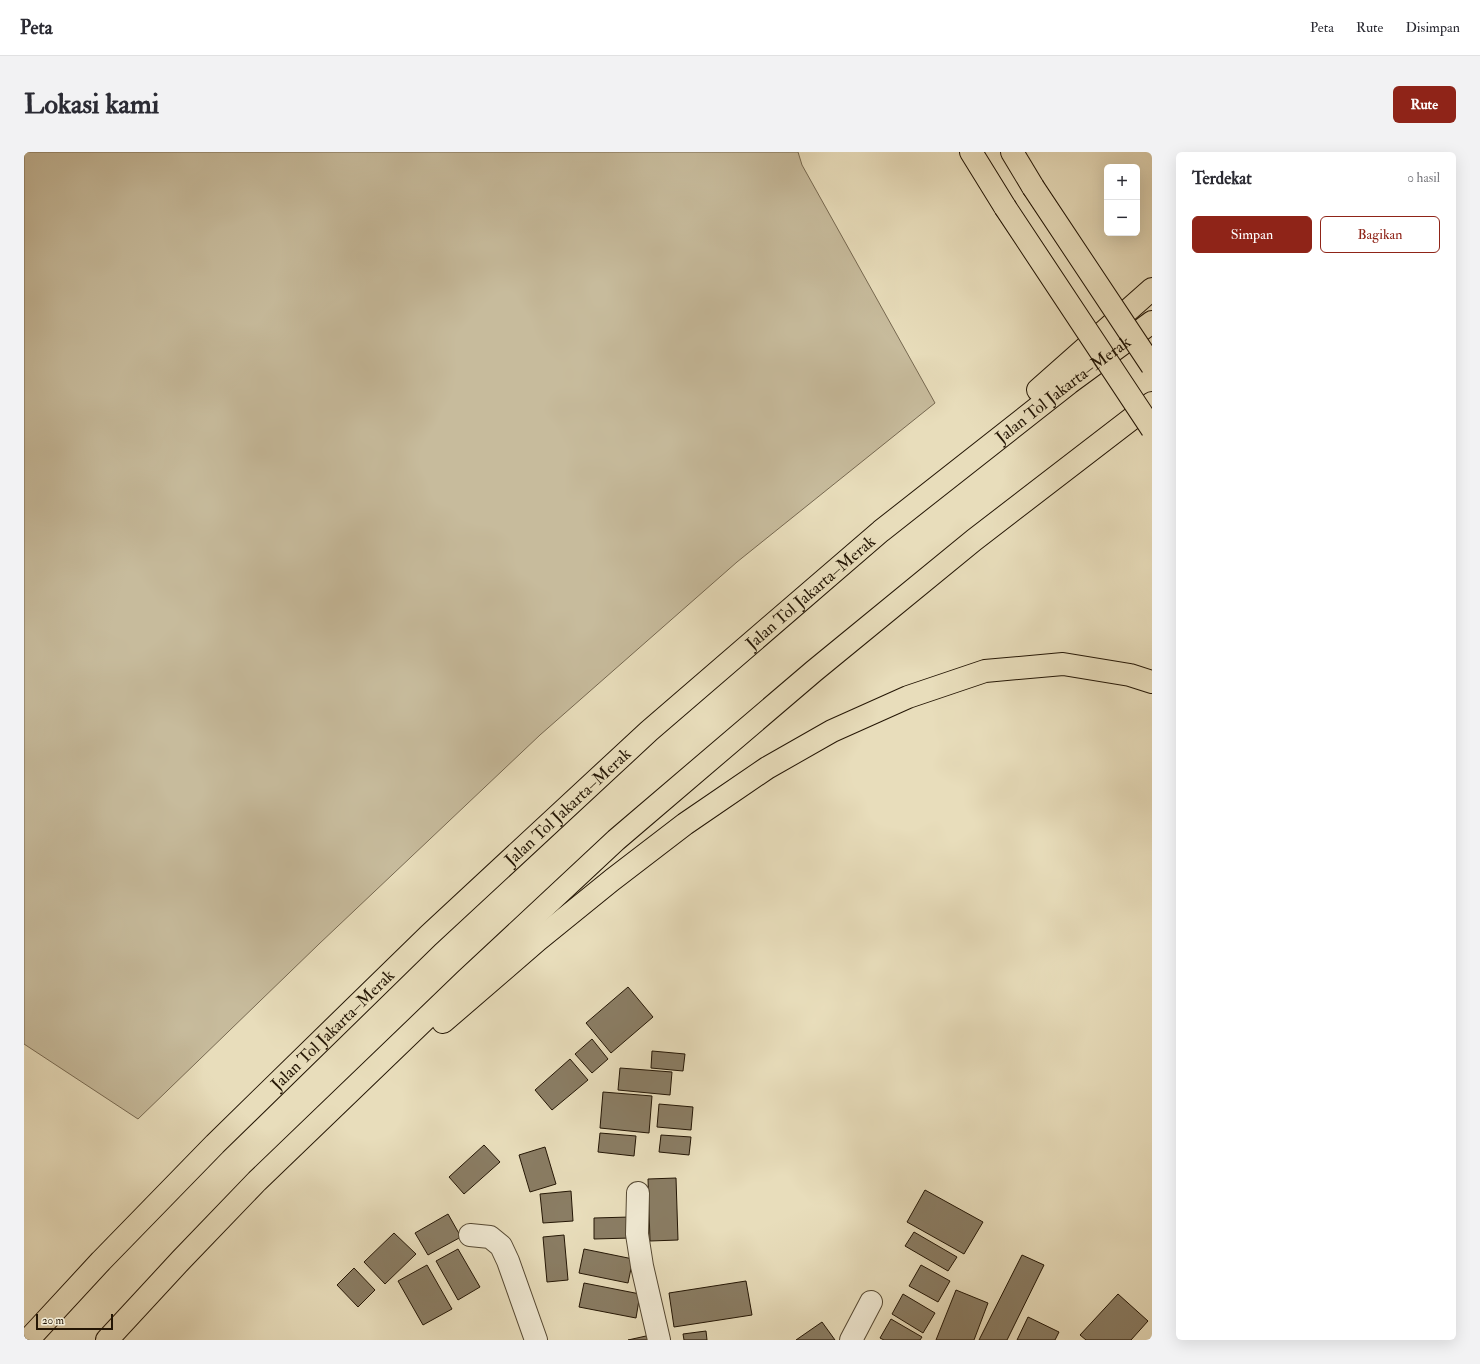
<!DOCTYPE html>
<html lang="id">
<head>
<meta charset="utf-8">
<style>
  :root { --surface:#fff; --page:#f2f2f3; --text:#2b2b33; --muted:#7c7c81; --line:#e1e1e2; --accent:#8f2418 }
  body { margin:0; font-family:"IM FELL Double Pica",serif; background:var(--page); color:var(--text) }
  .controls { position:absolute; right:12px; top:12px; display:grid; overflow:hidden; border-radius:6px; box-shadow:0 4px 16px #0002 }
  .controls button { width:36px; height:36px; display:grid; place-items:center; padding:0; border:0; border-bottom:1px solid var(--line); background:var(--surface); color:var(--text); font:20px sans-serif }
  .scale { position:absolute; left:12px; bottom:10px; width:77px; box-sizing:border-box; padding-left:4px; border:2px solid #241605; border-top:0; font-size:11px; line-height:14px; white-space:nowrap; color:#241605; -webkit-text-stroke:3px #f0e9d3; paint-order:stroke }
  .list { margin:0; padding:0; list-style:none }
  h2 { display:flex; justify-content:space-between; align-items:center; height:52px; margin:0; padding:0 16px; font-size:17px }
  h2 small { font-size:13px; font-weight:400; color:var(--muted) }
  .actions { display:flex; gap:8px; padding:12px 16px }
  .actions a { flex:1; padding:9px 0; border:1px solid var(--accent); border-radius:6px; text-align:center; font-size:14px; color:var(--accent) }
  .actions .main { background:var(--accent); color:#fff }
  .map { position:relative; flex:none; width:1128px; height:1188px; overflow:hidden; border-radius:6px }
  header { display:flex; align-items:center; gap:24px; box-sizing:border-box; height:56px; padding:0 20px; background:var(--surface); border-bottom:1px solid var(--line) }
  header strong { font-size:19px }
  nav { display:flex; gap:22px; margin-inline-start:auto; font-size:14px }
  .intro { display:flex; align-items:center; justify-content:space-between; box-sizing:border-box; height:96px; padding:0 24px }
  h1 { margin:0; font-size:28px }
  .button { padding:10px 18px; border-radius:6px; background:var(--accent); color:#fff; font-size:14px; font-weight:700 }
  main { display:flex; gap:24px; padding:0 24px }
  aside { flex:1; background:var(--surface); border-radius:6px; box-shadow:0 4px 16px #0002 }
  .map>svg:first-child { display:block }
  .green { fill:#c7bb9c; stroke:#766850 }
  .building { fill:#8a7d64; stroke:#241605 }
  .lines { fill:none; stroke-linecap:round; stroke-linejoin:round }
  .street-casing { stroke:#554832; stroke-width:24 }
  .highway-casing { stroke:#241605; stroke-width:24 }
  .street { stroke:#f0e9d3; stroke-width:22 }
  .highway { stroke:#e8ddbb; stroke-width:22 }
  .highway-bridge-casing { stroke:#241605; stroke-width:24; stroke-linecap:butt }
  .highway-bridge { stroke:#e8ddbb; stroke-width:22 }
  .labels { text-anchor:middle; stroke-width:4; stroke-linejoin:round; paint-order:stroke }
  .street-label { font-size:17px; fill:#241605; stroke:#f0e9d3 }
</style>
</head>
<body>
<header>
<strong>Peta</strong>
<nav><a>Peta</a><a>Rute</a><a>Disimpan</a></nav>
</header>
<div class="intro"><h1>Lokasi kami</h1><a class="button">Rute</a></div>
<main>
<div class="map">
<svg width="1128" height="1188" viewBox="0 0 1128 1188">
  <rect width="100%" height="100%" fill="#e8ddbb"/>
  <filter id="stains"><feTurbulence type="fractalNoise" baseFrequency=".005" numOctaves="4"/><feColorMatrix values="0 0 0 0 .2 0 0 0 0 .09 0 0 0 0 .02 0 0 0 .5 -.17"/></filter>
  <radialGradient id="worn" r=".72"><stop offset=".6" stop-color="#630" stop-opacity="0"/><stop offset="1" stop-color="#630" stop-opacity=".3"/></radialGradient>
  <path class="green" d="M0 0H774L778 13 911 251 713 410 516 583 295 792 114 967 0 892Z"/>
  <path class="building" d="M604 835 629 865 587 901 562 871Z
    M568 887 584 907 568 921 551 902Z
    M628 899 661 902 659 919 627 916Z
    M546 907 564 928 528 958 511 938Z
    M596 916 648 920 646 943 594 938Z
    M579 940 628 944 625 981 576 976Z
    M635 952 669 955 667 978 633 975Z
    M576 981 612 984 610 1004 574 1000Z
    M637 983 667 985 665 1003 635 1000Z
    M460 993 476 1010 440 1042 425 1025Z
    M521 995 532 1032 506 1040 495 1003Z
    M652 1026 654 1088 626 1089 624 1027Z
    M901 1038 959 1070 940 1102 883 1070Z
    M547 1039 549 1069 519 1071 516 1042Z
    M424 1062 437 1085 404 1103 391 1081Z
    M606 1065 607 1086 570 1087V1066Z
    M890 1080 933 1105 924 1119 881 1094Z
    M370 1081 392 1102 361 1132 340 1110Z
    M540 1083 544 1128 523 1130 519 1085Z
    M434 1097 456 1135 434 1148 412 1109Z
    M560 1097 609 1107 604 1131 555 1121Z
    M998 1103 1020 1113 983 1188H955Z
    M403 1113 428 1157 399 1173 374 1129Z
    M897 1113 926 1129 914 1150 885 1134Z
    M330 1116 351 1138 334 1155 313 1133Z
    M722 1129 728 1163 650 1175 645 1141Z
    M560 1131 616 1142 612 1166 555 1155Z
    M932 1138 964 1151 950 1188H912Z
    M879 1142 911 1161 899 1181 868 1162Z
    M1094 1142 1124 1169 1107 1188H1062L1056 1183Z
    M1004 1165 1035 1180 1031 1188H993Z
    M867 1167 898 1185 896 1188H860L856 1186Z
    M798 1170 811 1188H772Z
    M682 1179 683 1188H660L659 1182Z
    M631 1182 632 1188H604Z"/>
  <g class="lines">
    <defs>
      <path id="street" d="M614 1041 613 1082 618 1114 635 1188
        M446 1083 466 1085 477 1094 484 1109 512 1188
        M827 1188 847 1150"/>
      <g id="highway">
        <path d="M947 0 981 55"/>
        <path d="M988 0 1009 35"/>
        <path d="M1014 238 1128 137"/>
        <path d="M419 870 514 788 588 728 661 672 743 616 808 579 884 545 961 519 1039 512 1106 523 1128 530"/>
        <path id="s1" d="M4 1188 77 1109 191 992 404 784 625 579 857 379 1045 231 1128 170"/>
        <path d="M83 1188 157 1108 233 1029 442 828 592 688 790 519 950 388 1128 251"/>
      </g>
    </defs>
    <use href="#street" class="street-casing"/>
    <use href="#highway" class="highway-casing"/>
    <use href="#street" class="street"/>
    <use href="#highway" class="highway"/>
    <defs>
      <path id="highway-bridge" d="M1009 35 1128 214
        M981 55 1128 277"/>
    </defs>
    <use href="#highway-bridge" class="highway-bridge-casing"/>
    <use href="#highway-bridge" class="highway-bridge"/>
  </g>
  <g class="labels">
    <g class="street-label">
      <text dy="6" stroke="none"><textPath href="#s1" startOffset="1407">Jalan Tol Jakarta–Merak</textPath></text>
      <text dy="6" stroke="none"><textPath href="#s1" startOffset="1083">Jalan Tol Jakarta–Merak</textPath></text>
      <text dy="6" stroke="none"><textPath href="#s1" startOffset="759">Jalan Tol Jakarta–Merak</textPath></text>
      <text dy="6" stroke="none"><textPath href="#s1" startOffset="435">Jalan Tol Jakarta–Merak</textPath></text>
    </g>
  </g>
  <rect width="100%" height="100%" filter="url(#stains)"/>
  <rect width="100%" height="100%" fill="url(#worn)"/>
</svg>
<div class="controls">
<button>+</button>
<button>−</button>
</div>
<div class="scale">20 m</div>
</div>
<aside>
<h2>Terdekat<small>0 hasil</small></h2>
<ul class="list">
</ul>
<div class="actions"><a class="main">Simpan</a><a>Bagikan</a></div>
</aside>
</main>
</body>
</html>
